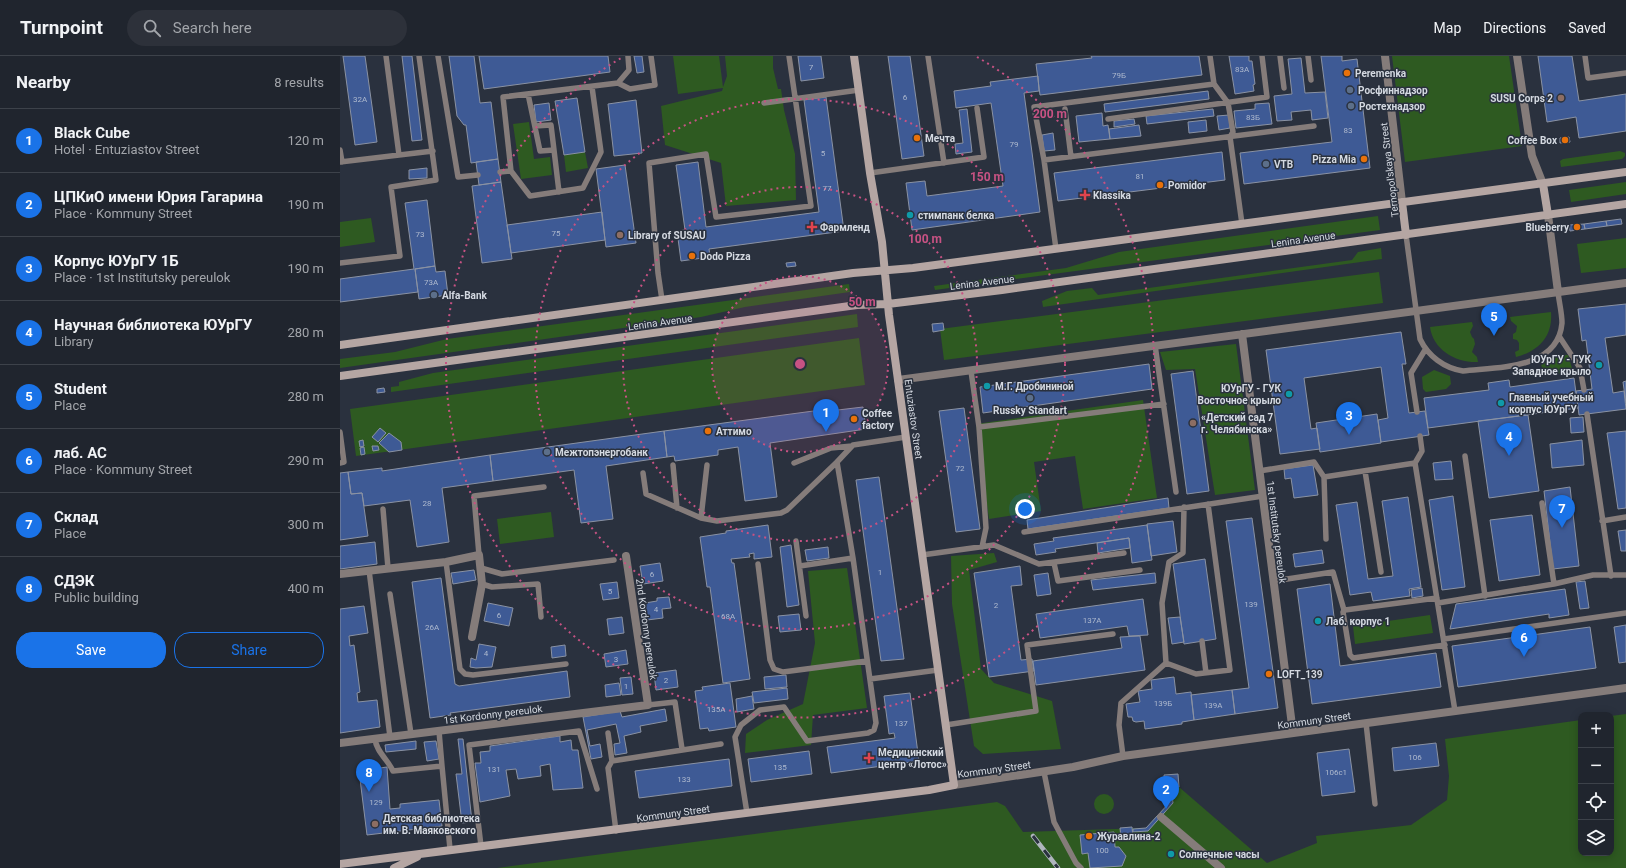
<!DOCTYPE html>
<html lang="en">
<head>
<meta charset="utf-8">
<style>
  :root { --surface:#20252e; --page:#2d313a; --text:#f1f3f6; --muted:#a2a5aa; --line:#3d424a; --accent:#1a73e8 }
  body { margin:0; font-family:Roboto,sans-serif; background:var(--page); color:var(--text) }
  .controls { position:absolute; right:12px; bottom:12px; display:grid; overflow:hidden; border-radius:8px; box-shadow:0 2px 10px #0003 }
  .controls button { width:36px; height:36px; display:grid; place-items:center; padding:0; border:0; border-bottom:1px solid var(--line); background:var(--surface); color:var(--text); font:20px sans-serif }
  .you { position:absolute; left:685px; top:453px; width:14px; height:14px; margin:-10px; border:3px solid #fff; border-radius:50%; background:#1a73e8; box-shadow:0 0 0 6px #1a73e833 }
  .badge { display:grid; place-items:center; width:26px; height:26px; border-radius:50%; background:var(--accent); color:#fff; font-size:13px; font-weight:700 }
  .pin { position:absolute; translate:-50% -33px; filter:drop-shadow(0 1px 2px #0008) }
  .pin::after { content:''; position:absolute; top:21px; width:14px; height:12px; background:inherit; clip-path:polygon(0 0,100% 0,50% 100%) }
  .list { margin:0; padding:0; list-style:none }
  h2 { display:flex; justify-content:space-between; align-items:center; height:52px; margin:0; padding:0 16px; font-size:17px }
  h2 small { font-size:13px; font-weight:400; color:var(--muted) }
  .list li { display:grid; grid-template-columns:26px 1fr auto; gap:12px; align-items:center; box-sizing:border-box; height:64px; padding:0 16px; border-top:1px solid var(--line) }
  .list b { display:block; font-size:15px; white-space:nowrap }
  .list p { margin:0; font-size:13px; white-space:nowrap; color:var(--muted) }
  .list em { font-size:13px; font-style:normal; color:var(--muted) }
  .actions { display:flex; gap:8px; padding:12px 16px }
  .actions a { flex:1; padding:9px 0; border:1px solid var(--accent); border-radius:16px; text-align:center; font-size:14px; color:var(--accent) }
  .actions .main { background:var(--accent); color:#fff }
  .icon { flex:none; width:22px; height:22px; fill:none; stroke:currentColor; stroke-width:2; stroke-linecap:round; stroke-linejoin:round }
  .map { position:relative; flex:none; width:1286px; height:812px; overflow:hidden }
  header { display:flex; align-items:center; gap:24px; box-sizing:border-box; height:56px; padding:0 20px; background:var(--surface); border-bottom:1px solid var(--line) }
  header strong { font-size:19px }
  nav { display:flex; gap:22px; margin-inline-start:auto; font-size:14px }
  .search { width:280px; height:36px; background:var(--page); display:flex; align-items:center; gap:10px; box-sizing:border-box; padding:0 14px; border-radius:22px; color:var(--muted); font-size:15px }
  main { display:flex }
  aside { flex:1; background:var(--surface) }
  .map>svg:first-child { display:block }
  .green { fill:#2e5a21 }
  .building { fill:#3e5a95; stroke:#8a92a3 }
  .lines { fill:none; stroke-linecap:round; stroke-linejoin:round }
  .lane { stroke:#857c7a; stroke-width:5.5 }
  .street { stroke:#857c7a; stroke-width:8 }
  .secondary { stroke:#b5a6a3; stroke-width:8 }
  .rail-casing { stroke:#afb5be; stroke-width:4.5 }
  .rail { stroke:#2a313e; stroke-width:3; stroke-dasharray:9; stroke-linecap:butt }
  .ring { fill:none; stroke:#c75283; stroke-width:2; stroke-dasharray:2 4 }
  .food-dot { fill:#e8710a; stroke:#2a313e; stroke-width:1.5 }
  .service-dot { fill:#5c6f8a; stroke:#2a313e; stroke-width:1.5 }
  .education-dot { fill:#8d6e63; stroke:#2a313e; stroke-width:1.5 }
  .health-dot { fill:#e0444e; stroke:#2a313e; stroke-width:1.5 }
  .culture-dot { fill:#0f9aa8; stroke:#2a313e; stroke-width:1.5 }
  .labels { text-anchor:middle; stroke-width:3; stroke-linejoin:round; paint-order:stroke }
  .number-label { font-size:8px; fill:#aeb9ce }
  .poi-label { font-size:10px; font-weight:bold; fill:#d4d9e1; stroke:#2a313e; text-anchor:start }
  .street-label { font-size:10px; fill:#d4d9e1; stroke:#2a313e }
  .centre { fill:#c75283; stroke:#2a313e; stroke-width:2 }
  .ring-label { font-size:12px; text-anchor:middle; font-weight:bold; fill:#c75283; stroke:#2a313e; stroke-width:3; stroke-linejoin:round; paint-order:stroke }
</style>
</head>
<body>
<header>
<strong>Turnpoint</strong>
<div class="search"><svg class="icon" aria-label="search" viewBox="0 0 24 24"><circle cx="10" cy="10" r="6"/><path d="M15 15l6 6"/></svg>Search here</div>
<nav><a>Map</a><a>Directions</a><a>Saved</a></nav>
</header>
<main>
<aside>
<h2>Nearby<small>8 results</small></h2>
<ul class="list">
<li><span class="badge">1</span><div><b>Black Cube</b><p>Hotel · Entuziastov Street</p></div><em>120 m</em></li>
<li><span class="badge">2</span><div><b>ЦПКиО имени Юрия Гагарина</b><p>Place · Kommuny Street</p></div><em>190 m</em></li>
<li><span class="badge">3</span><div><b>Корпус ЮУрГУ 1Б</b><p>Place · 1st Institutsky pereulok</p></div><em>190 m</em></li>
<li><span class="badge">4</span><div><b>Научная библиотека ЮУрГУ</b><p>Library</p></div><em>280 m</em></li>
<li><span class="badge">5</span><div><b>Student</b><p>Place</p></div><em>280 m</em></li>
<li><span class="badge">6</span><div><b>лаб. АС</b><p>Place · Kommuny Street</p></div><em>290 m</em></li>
<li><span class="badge">7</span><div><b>Склад</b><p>Place</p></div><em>300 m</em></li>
<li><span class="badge">8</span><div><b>СДЭК</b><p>Public building</p></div><em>400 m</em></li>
</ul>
<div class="actions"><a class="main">Save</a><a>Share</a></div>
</aside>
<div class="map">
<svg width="1286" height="812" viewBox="0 0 1286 812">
  <rect width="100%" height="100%" fill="#2a313e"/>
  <path class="green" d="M333 0H379L383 31 387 20 385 0H433V12L438 33H441L444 54 455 98 456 144 386 150 381 107 325 89 321 50 382 35 383 32 338 38Z
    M1052 0H1169L1182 90 1065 106Z
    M189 66 194 103 210 101 212 119 181 123 173 68Z
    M1280 95 1285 97V100L1282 103 1221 111 1220 105 1223 103Z
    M245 96 248 112 226 116 224 99Z
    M1286 126V138L1231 146 1229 134Z
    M1038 160 1040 174 595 234 594 230 726 212 779 196Z
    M31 162 35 186 0 191V166Z
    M1286 182V212L1241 217 1237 188Z
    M1041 192 1042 203 703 251 702 245 727 235 752 232 758 239 1012 204 1018 196Z
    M1039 216 1043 247 604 304 600 273Z
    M509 228 510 236 405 251 361 261 0 312V303L55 296 107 283Z
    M1211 256C1213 280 1199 295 1176 301L1175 296 1179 294V287L1177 284 1173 283V278L1176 276 1177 270 1171 265 1170 261Z
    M517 258 518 271 51 336V331L59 330V326L93 317Z
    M1132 266 1133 270 1130 276 1132 281 1134 283 1135 288 1132 296 1137 301 1138 306C1116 307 1093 294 1090 271Z
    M519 282 525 329 16 400 10 353Z
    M896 288 915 434 875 439 855 313 826 314 820 296Z
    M1215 299H1228L1232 312 1229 316 1206 319 1201 309Z
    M1094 314 1110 320 1111 328 1106 333 1086 336 1083 333 1082 321Z
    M803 344 817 442 743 453 735 400 694 406 701 455 649 463 636 368Z
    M211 456 214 481 160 488 157 463Z
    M654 497 657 506 629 514 641 613 654 627 712 645 721 693 643 698 634 690 612 548 611 500Z
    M507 512 527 652 473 659 471 689 405 697 406 678 427 664 463 648 475 587 468 515Z
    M1090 559 1093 577 1015 588 1013 570Z
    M1286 658V812H157L657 746 665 750 683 776 806 772 830 746 829 732H825L824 719 838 718 839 731 927 807 977 787 976 780 1071 769 1107 744 1109 720 1105 683 1241 664V797H1271V660Z
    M754 748a10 10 0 1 1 20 0a10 10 0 1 1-20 0Z"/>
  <path class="building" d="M3 0H25L37 86 15 89Z
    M62 0H72L82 84 72 85Z
    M109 0H134L140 47 151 46 158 103 131 107 126 69H124L117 60Z
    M139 0H268L270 16 144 33Z
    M294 0H302L304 16 297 17Z
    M458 0H481L484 22 461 25Z
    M548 0H570L584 100 562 103Z
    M751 0H859L862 19 700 39 696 8 752 2Z
    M889 0H909V5H912L915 28 913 29 914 35 895 38Z
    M981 0H1002V5L1017 3 1030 112 904 128 900 97 992 86Z
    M1198 0H1232L1239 45 1286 38V75L1239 82 1236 61 1207 66Z
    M961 2 965 37 985 36 988 62 972 64 971 54 951 56 952 64 937 65 934 40 952 38 948 3Z
    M698 20 699 35 684 37 700 156 572 174 566 127 585 125 587 140 663 130 651 47 616 52 614 35 651 30 650 26Z
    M868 35 869 43 765 56 764 48Z
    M486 41 504 175 369 193 370 201 341 205 337 175 345 174 336 109 358 106 366 171 479 156 464 44Z
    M237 42 245 96 224 99 215 45Z
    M296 44 302 97 274 100 268 48Z
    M209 47 211 64 196 66 194 49Z
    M929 47 932 68 896 72 894 55 915 53V48Z
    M627 53 632 96 616 98 615 88 623 87 619 54Z
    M873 53 874 60 807 68 806 60Z
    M762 57 763 70 768 69 770 83 739 86 736 60Z
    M889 59 890 72 879 74 877 60Z
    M794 63 795 68 774 71V65Z
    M866 64 867 75 849 77 848 66Z
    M799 69 801 80 770 83 769 73Z
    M713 77 715 94 704 95 702 79Z
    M1229 81 1230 86 1220 87V82Z
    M882 96 885 124 718 145 714 117Z
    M158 103 161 126 139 129 136 106Z
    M285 109 296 187 266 191 256 113Z
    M87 112V122L69 123V114Z
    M161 126 172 203 142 207 132 130Z
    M87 144 95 210 75 213 78 236 0 246V223L74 213 65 147Z
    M262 156 265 184 171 197 167 169Z
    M1281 163 1282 168 1267 170 1266 165Z
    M1266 165 1267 170 1245 173 1244 168Z
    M1244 168 1245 173 1230 175 1229 169Z
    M455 206 456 210 447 211 446 207Z
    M95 210 96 216 105 215 108 239 79 243 75 213Z
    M1286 248V279L1265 282 1273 337 1284 335 1286 353 1239 359 1236 335 1252 333 1246 284 1242 285 1238 253Z
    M603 267 604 274 593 276 592 268Z
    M1061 276 1066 308H1062L1069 357 1085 355 1089 379 1041 386 1038 364 1048 362 1041 311 964 322 971 373 977 372 980 393 940 398 926 294Z
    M809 308 812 333 643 357 640 331Z
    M853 315 869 435 847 438 831 318Z
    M1234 322 1238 352 1088 372 1084 342 1149 334 1148 327 1169 324 1170 331Z
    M1286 325V347L1283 326Z
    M44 332 45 336 37 337V333Z
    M523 351 526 373 430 387 437 441 405 445 398 391 378 394V399L335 405 334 400 327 401 324 375 481 354V356Z
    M624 352 640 473 616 476 599 355Z
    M1037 358 1041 387 980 396 976 367Z
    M1188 359 1199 435 1149 442 1138 365Z
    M1243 361 1244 376 1231 377 1230 362Z
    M40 372 46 377 38 386 32 381Z
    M324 375 327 401 266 410 273 463 241 467 234 414 153 425 150 399Z
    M1286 375V452L1278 453 1267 377Z
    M49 377 61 386 62 394 49 396 39 387Z
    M23 384 24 390 20 391 19 385Z
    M1242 384 1244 409 1212 412 1210 388Z
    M32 390H38L39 394 33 395Z
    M24 391 25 398 21 399 20 392Z
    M150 399 153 425 102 432 109 486 77 491 70 444 24 450 22 437 11 438 8 416 42 412V415Z
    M1111 405 1113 423 1095 424 1093 407Z
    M973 409 978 439 954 442 951 422 945 423 944 413Z
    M8 416 11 438 22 437 28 480 0 484V417Z
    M539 421 564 603 541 605 516 424Z
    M1230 431 1239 510 1213 513 1204 435Z
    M1113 440 1125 531 1102 534 1089 444Z
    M1068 441 1081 531 1069 533 1070 540 1033 545 1031 536 1010 539 996 449 1017 446 1028 523 1053 520 1042 445Z
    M828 442 829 452 688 473 687 464Z
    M1192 459 1200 519 1159 525 1150 464Z
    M912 462 938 652 895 658 892 634 909 632 886 465Z
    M833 465 837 496 811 500 807 468Z
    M428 469 432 501 414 503V497L409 498 410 501 391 503 392 507H394L410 623 383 627 370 531H367L360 481 386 477V475Z
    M807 469 812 504 792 507 789 482 715 493 716 496 696 499 694 488 714 485 713 482Z
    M1286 474V495H1281L1278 475Z
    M789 482 790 492 758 497 757 487Z
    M35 486 37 508 0 513V490Z
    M451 489 459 549 447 551 440 491Z
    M488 491 489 502 467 505 465 494Z
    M982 494 984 507 955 511 953 498Z
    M865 503 876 583 844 588 833 508Z
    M320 507 323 525 303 528 300 510Z
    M680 510 682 529 671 530 681 604 692 603 694 615 649 621 634 517Z
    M134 514 136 524 113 528 111 517Z
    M708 517 711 538 697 540 694 519Z
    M815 517 816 527 753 534 751 524Z
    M101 522 115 628 119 630 227 615 230 641 110 657 111 659 90 662 72 526Z
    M1245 525 1249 552 1240 553 1236 526Z
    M277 526 279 542 263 544 260 528Z
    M990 528 1000 610 1096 597 1101 631 972 648 957 533Z
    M1082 532 1083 540 1072 542 1071 534Z
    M1225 533 1229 559 1209 562V558L1110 573 1116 548Z
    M329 541 331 552 322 553 323 562 307 564 305 547 317 545V542Z
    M803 543 808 579 789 580 787 570 700 582 696 558Z
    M148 547 173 552 169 570 144 565Z
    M24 550 28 577 9 580 10 590 14 589 20 636 17 637 18 646 37 644 40 671 0 677V553Z
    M459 558 461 574 440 576 438 560Z
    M282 561 284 577 269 579 267 563Z
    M840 561 844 586 832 588 828 562Z
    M1286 569V606L1279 607 1274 571Z
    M1250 571 1256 612 1118 631 1112 590Z
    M800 580 805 614 696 629 693 605 782 592 780 581Z
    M139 588 156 591 152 611 136 612 130 611 131 602 136 604Z
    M225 589 226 600 212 602 211 591Z
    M286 594 288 608 266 611 264 598Z
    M336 614 338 631 316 634 314 617Z
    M446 619 447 631 425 633 424 621Z
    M291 621 293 638 282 639 280 622Z
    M834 621 836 638 851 636 854 664 842 666V668L805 673 804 665 796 666 793 665 792 661H788L786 648 800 646 798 635 812 633 811 624Z
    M279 627 281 639 266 641 265 629Z
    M390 627 396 671 369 675 368 672 360 673 355 635 363 634 362 631Z
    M447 632 448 643 414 647 412 636Z
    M892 634 895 658 854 664 851 639Z
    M570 637 579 705 491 717 487 691 555 682 554 677 549 678 544 640Z
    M412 640 414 653 397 656 396 643Z
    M325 653 327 665 300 670 301 676 284 680 287 697 275 699 274 688 280 687 276 668 247 674 250 690 260 688 262 701 251 703 243 661 280 655 282 661Z
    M220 680V686L231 684 232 694H238L243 732 213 734 210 708 200 710 201 720 178 723 176 713 166 714 170 740 140 746 135 707H141L140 696 150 695V690Z
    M118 683H123L132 766 122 767 116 718H122Z
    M76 685V693L46 696 45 689Z
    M96 685 99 703 87 705 84 686Z
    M1096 687 1099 710 1054 715 1052 692Z
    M1009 693 1015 736 982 740 977 697Z
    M469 695 472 718 411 726 408 703Z
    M389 703 392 730 299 742 295 715Z
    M47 711 50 753 60 752V748L99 744 102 770 27 779 19 715Z
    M838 718 839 731 825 732 824 719Z
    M831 731 833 747 808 775 793 776V773L806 772 830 746 829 732Z
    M792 771 793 781 781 783 780 772Z
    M774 776 775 791H779L786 800 782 810 750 812 748 797 742 798 740 779Z"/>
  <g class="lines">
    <path class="lane" d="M46 0 59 99
      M98 0 118 121 138 119
      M588 0 604 107
      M870 0 874 28 888 47 893 76 890 81 902 168
      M940 0 944 32
      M968 0 971 24
      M1245 0 1248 22 1286 17
      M278 27 290 33 315 29 311 0
      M188 38 200 95 214 94 219 136
      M424 47 519 34
      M725 53 731 101
      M768 63 927 41 922 0
      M195 70 211 69 214 94
      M0 94 2 106
      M704 104 974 70
      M0 106 93 95
      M171 115 163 41 278 27 289 14 288 0
      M160 116 171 115 190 140 243 132 261 96 252 31
      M530 117 644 101 637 52
      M1066 179 1080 283C1088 300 1104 312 1123 315 1157 311 1218 314 1222 267 1222 257 1219 246 1218 236
      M716 193 704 104 694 51 874 28
      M0 207 60 200 51 131 96 124 79 0
      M322 244 318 217 309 107 366 98 376 161 471 150 449 0
      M1219 280 1240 312 1244 334
      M815 289 836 436
      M631 315 639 371 646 472 642 491
      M1077 356 1071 317 1085 294
      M1247 358 1271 520
      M639 371 824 348
      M0 376 4 406 0 407
      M1125 400 1145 540
      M454 407 491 392 512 390
      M1075 407 1082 395 1080 380
      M333 409 337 452
      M919 415 974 406 984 421
      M1025 415 1041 516
      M303 417 306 438 361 462 377 465 441 457 447 454 497 406
      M1202 447 1214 528
      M43 453 48 512
      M361 462 367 409
      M1262 465 1286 461
      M684 476 923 440
      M986 483 984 421 1075 407 1115 655
      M456 485 466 560
      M139 499 134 440 204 431
      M582 499 654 489 699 508 784 497
      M106 506 120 613 125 618 133 619 226 608
      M714 507 718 525 800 514
      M418 508 430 604 434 613 443 616 527 605
      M460 510 513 502
      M141 512 162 518 274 504
      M29 514 50 681
      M934 525 993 516 1004 554
      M142 528 152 531 198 528 201 561
      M50 538 71 678
      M1097 542 1005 554 1003 556 1010 599 1013 602 1105 589
      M1098 547 1214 528 1253 519H1286
      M1104 583 1286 557
      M862 585 866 617
      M826 607 822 547 829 506 843 497 844 451
      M530 623 598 614
      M308 649 335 646 342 693
      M1026 667 1035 748
      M606 669 696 655 687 589 773 578
      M99 675 102 710
      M268 677 272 705
      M35 683C36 695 48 704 53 715L102 710 110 793
      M783 700 779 669 781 647 826 607 856 618 890 614 868 448
      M704 716 714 766 736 807 741 812
      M407 757 395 681 401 669 420 654 444 651 467 685 528 677 534 674 536 667 513 502 497 406 513 389 566 381
      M276 775 268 712 272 705 381 688
      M141 790 129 689 239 675 257 733"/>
    <path class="street" d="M1045 0 1062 146
      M1177 0 1192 100 1203 128
      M1208 159 1218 236
      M902 278 953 677
      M558 324 1286 227
      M0 518 106 506 139 499 142 528 132 581
      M0 687 308 649 286 500
      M614 729 733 711 783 700 1286 632
      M821 761 881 812"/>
    <path class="secondary" d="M1203 128 1208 159
      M1062 146 1066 179
      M0 289 513 217 573 212 1286 116
      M0 320 517 249 548 248 662 234 1286 148
      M0 808 589 734 614 729 549 259 542 186 530 117 514 0
      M54 812 77 801"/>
    <defs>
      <path id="rail" d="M693 780 718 812"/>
    </defs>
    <use href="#rail" class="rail-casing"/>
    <use href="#rail" class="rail"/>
  </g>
  <circle cx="460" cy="308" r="88" fill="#c75283" fill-opacity=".12"/>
  <g class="ring">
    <circle cx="460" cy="308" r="88"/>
    <circle cx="460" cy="308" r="177"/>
    <circle cx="460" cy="308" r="265"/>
    <path d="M637 1A354 354 0 1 1 283 1"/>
  </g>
  <g class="food-dot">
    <circle cx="1007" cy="17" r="4"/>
    <circle cx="577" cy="82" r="4"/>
    <circle cx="1225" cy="84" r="4"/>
    <circle cx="1024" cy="103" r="4"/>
    <circle cx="820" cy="129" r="4"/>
    <circle cx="1237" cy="171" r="4"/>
    <circle cx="352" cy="200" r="4"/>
    <circle cx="514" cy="363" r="4"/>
    <circle cx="368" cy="375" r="4"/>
    <circle cx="929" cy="618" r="4"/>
    <circle cx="749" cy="780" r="4"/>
  </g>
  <g class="service-dot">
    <circle cx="1010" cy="34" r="4"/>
    <circle cx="1011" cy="50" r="4"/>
    <circle cx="926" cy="108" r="4"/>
    <circle cx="94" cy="239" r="4"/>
    <circle cx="690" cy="342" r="4"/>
    <circle cx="207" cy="396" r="4"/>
  </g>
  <g class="education-dot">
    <circle cx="1221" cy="42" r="4"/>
    <circle cx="280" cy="179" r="4"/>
    <circle cx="853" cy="367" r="4"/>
    <circle cx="35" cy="768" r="4"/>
  </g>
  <g class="health-dot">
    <path d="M743 133h4v4h4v4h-4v4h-4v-4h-4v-4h4z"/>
    <path d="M470 165h4v4h4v4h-4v4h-4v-4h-4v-4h4z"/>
    <path d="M527 696h4v4h4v4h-4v4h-4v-4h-4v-4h4z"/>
  </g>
  <g class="culture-dot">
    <circle cx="570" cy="159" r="4"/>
    <circle cx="1259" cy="309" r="4"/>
    <circle cx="647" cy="330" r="4"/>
    <circle cx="949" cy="338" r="4"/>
    <circle cx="1161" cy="347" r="4"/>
    <circle cx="978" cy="565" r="4"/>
    <circle cx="831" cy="798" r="4"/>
  </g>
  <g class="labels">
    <g class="number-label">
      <text x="471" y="14">7</text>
      <text x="902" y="16">83А</text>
      <text x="779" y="22">79Б</text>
      <text x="565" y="44">6</text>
      <text x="20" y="46">32А</text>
      <text x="913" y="64">83Б</text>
      <text x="1008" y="77">83</text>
      <text x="674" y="91">79</text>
      <text x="483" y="100">5</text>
      <text x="800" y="123">81</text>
      <text x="487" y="135">77</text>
      <text x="216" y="180">75</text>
      <text x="80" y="181">73</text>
      <text x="91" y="229">73А</text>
      <text x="620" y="415">72</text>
      <text x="87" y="450">28</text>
      <text x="540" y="519">1</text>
      <text x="312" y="521">6</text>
      <text x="270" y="538">5</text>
      <text x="911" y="551">139</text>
      <text x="656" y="552">2</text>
      <text x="316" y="556">4</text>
      <text x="159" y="562">6</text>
      <text x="388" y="563">68А</text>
      <text x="752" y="567">137А</text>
      <text x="92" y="574">26А</text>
      <text x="146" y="600">4</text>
      <text x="276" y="606">3</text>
      <text x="326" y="627">2</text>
      <text x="286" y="633">1</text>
      <text x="823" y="650">139Б</text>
      <text x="873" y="652">139А</text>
      <text x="376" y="656">135А</text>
      <text x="561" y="670">137</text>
      <text x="1075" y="704">106</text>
      <text x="440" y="714">135</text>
      <text x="154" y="716">131</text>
      <text x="996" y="719">106с1</text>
      <text x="344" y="726">133</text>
      <text x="36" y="749">129</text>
      <text x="762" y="797">100</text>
    </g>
    <g class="poi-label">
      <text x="1015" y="21">Peremenka</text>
      <text x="1018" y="38">Росфиннадзор</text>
      <text x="1213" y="46" text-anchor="end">SUSU Corps 2</text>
      <text x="1019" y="54">Ростехнадзор</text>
      <text x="585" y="86">Мечта</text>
      <text x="1217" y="88" text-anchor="end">Coffee Box</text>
      <text x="1016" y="107" text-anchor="end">Pizza Mia</text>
      <text x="934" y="112">VTB</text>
      <text x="828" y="133">Pomidor</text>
      <text x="753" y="143">Klassika</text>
      <text x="578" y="163">стимпанк белка</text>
      <text x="480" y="175">Фармленд</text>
      <text x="1229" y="175" text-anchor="end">Blueberry</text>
      <text x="288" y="183">Library of SUSAU</text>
      <text x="360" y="204">Dodo Pizza</text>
      <text x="102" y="243">Alfa-Bank</text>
      <text x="1251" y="307" text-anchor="end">ЮУрГУ - ГУК<tspan x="1251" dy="12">Западное крыло</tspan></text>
      <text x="655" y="334">М.Г. Дробининой</text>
      <text x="941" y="336" text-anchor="end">ЮУрГУ - ГУК<tspan x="941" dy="12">Восточное крыло</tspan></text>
      <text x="1169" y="345">Главный учебный<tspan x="1169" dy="12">корпус ЮУрГУ</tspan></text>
      <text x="690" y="358" text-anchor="middle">Russky Standart</text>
      <text x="522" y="361">Coffee<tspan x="522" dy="12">factory</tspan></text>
      <text x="861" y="365">«Детский сад 7<tspan x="861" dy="12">г. Челябинска»</tspan></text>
      <text x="376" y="379">Аттимо</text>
      <text x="215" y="400">Межтопэнергобанк</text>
      <text x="986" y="569">Лаб. корпус 1</text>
      <text x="937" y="622">LOFT_139</text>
      <text x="538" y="700">Медицинский<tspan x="538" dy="12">центр «Лотос»</tspan></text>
      <text x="43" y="766">Детская библиотека<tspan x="43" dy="12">им. В. Маяковского</tspan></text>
      <text x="757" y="784">Журавлина-2</text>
      <text x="839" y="802">Солнечные часы</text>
    </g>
    <g class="street-label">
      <text transform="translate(1049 114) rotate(-97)" y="4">Ternopol'skaya Street</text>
      <text transform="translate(963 183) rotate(-8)" y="4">Lenina Avenue</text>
      <text transform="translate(642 226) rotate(-7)" y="4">Lenina Avenue</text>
      <text transform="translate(320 266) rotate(-8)" y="4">Lenina Avenue</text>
      <text transform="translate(574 363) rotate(82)" y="4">Entuziastov Street</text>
      <text transform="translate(937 476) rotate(83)" y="4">1st Institutsky pereulok</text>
      <text transform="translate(307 573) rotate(82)" y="4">2nd Kordonny pereulok</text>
      <text transform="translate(153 658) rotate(-7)" y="4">1st Kordonny pereulok</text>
      <text transform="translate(974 664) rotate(-8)" y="4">Kommuny Street</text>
      <text transform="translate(654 713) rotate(-8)" y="4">Kommuny Street</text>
      <text transform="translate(333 757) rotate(-8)" y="4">Kommuny Street</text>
    </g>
  </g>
  <circle cx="460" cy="308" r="6" class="centre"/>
  <g class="ring-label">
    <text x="710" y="62">200 m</text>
    <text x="647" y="125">150 m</text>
    <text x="585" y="187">100 m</text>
    <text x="522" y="250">50 m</text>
  </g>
</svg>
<div class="controls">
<button>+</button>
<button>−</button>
<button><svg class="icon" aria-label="locate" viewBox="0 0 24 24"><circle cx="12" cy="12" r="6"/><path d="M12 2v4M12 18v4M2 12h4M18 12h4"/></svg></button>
<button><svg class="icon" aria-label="layers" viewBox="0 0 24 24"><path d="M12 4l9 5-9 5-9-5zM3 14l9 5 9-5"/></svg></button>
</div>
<div class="you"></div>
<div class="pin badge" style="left:486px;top:376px">1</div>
<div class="pin badge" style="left:826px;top:753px">2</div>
<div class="pin badge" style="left:1009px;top:379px">3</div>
<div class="pin badge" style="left:1169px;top:400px">4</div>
<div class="pin badge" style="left:1154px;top:280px">5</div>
<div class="pin badge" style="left:1184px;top:601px">6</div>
<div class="pin badge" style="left:1222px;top:472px">7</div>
<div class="pin badge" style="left:29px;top:736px">8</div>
</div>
</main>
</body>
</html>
